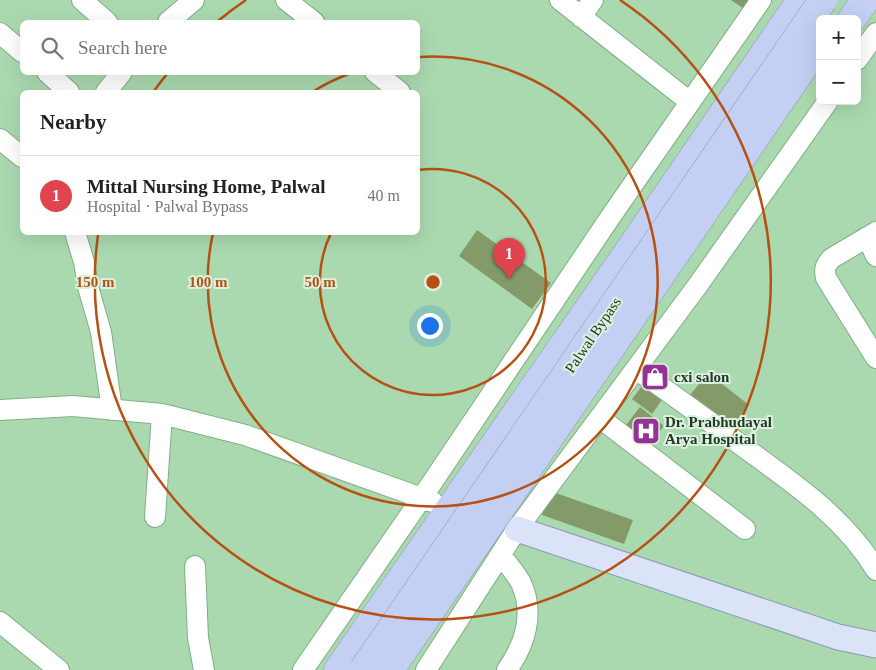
<!DOCTYPE html>
<html lang="en">
<head>
<meta charset="utf-8">
<style>
  :root { --surface:#fff; --page:#f6f6f6; --text:#222; --muted:#767676; --line:#e0e0e0; --accent:#973196 }
  body { margin:0; font-family:Georgia,serif; background:var(--page); color:var(--text) }
  .controls { position:absolute; right:15px; top:15px; display:grid; overflow:hidden; border-radius:8px; box-shadow:0 5px 20px #0002 }
  .controls button { width:45px; height:45px; display:grid; place-items:center; padding:0; border:0; border-bottom:1px solid var(--line); background:var(--surface); color:var(--text); font:25px sans-serif }
  .you { position:absolute; left:429px; top:325px; width:18px; height:18px; margin:-12px; border:4px solid #fff; border-radius:50%; background:#1a73e8; box-shadow:0 0 0 8px #1a73e833 }
  .badge { display:grid; place-items:center; width:32px; height:32px; border-radius:50%; background:var(--accent); color:#fff; font-size:16px; font-weight:700 }
  .pin { position:absolute; translate:-50% -41px; filter:drop-shadow(0 1px 2px #0008) }
  .pin::after { content:''; position:absolute; top:26px; width:18px; height:15px; background:inherit; clip-path:polygon(0 0,100% 0,50% 100%) }
  .list { margin:0; padding:0; list-style:none }
  h2 { display:flex; justify-content:space-between; align-items:center; height:65px; margin:0; padding:0 20px; font-size:21px }
  h2 small { font-size:16px; font-weight:400; color:var(--muted) }
  .list li { display:grid; grid-template-columns:32px 1fr auto; gap:15px; align-items:center; box-sizing:border-box; height:80px; padding:0 20px; border-top:1px solid var(--line) }
  .list b { display:block; font-size:19px; white-space:nowrap }
  .list p { margin:0; font-size:16px; white-space:nowrap; color:var(--muted) }
  .list em { font-size:16px; font-style:normal; color:var(--muted) }
  .icon { flex:none; width:28px; height:28px; fill:none; stroke:currentColor; stroke-width:2; stroke-linecap:round; stroke-linejoin:round }
  .map { position:relative; flex:none; width:876px; height:670px; overflow:hidden }
  .search { position:absolute; background:var(--surface); box-shadow:0 5px 20px #0002; left:20px; top:20px; width:400px; height:55px; display:flex; align-items:center; gap:12px; box-sizing:border-box; padding:0 18px; border-radius:8px; color:var(--muted); font-size:19px }
  .panel { position:absolute; background:var(--surface); box-shadow:0 5px 20px #0002; left:20px; top:90px; width:400px; height:145px; border-radius:8px }
  .map>svg:first-child { display:block }
  .building { fill:#849b69 }
  .lines { fill:none; stroke-linecap:round; stroke-linejoin:round }
  .minor-casing { stroke:#80ae86; stroke-width:22 }
  .major-casing { stroke:#8c9bac; stroke-width:27 }
  .highway-casing { stroke:#8c9bac; stroke-width:29 }
  .minor { stroke:#fff; stroke-width:20 }
  .major { stroke:#dbe3f8; stroke-width:25 }
  .highway { stroke:#c3d0f3; stroke-width:28 }
  .highway-bridge-casing { stroke:#8c9bac; stroke-width:29; stroke-linecap:butt }
  .highway-bridge { stroke:#c3d0f3; stroke-width:28 }
  .ring { fill:none; stroke:#b75113; stroke-width:2.5 }
  .labels { text-anchor:middle; stroke-width:4; stroke-linejoin:round; paint-order:stroke }
  .street-label { font-size:15px; fill:#253828; stroke:#dbf3de }
  .poi-label { font-size:15px; font-weight:bold; fill:#253828; stroke:#dbf3de; text-anchor:start }
  .centre { fill:#b75113; stroke:#dbf3de; stroke-width:2.5 }
  .ring-label { font-size:15px; text-anchor:middle; font-weight:bold; fill:#b75113; stroke:#dbf3de; stroke-width:4; stroke-linejoin:round; paint-order:stroke }
</style>
</head>
<body>
<div class="map">
<svg width="876" height="670" viewBox="0 0 876 670">
  <rect width="100%" height="100%" fill="#aad9b0"/>
  <path class="building" d="M731 0H755L747 11Z
    M477 230 551 283 532 309 459 256Z
    M708 373 749 405 726 433 686 400Z
    M645 382 664 397 652 414 632 399Z
    M640 407 664 426 647 447 623 429Z
    M550 491 633 520 624 544 542 515Z"/>
  <g class="lines">
    <defs>
      <path id="minor" d="M82 0 107 22
        M286 0 314 22
        M560 0 690 102
        M581 17 593 0
        M168 22 194 0
        M0 33 22 52
        M857 60 876 33
        M47 72 69 92
        M375 72 400 92
        M106 92 122 72
        M0 139 22 157
        M75 232 84 262 88 287 101 332 112 410
        M876 232 832 258C825 265 824 269 826 278L876 358
        M867 237 876 256
        M636 369C673 395 709 421 745 448 793 483 845 518 876 570
        M0 410 73 406 162 414 245 435 433 502
        M600 418 745 529
        M155 517 162 414
        M501 555C507 564 516 573 521 583 535 613 525 645 507 670
        M195 566 198 638 204 670
        M0 622 59 670
        M303 670 421 499 609 219 761 0
        M426 670 517 529 698 285 828 101"/>
      <path id="major" d="M517 529 838 637 876 645"/>
      <path id="highway" d="M852 19 865 0
        M338 670 639 236 801 0"/>
    </defs>
    <use href="#minor" class="minor-casing"/>
    <use href="#major" class="major-casing"/>
    <use href="#highway" class="highway-casing"/>
    <use href="#minor" class="minor"/>
    <use href="#major" class="major"/>
    <use href="#highway" class="highway"/>
    <defs>
      <path id="highway-bridge" d="M363 670 823 0
        M390 670 820 43"/>
    </defs>
    <use href="#highway-bridge" class="highway-bridge-casing"/>
    <use href="#highway-bridge" class="highway-bridge"/>
  </g>
  <g class="ring">
    <path d="M418 170A113 113 0 1 1 331 233"/>
    <path d="M312 92A225 225 0 0 1 351 73M419 57A225 225 0 1 1 213 233"/>
    <path d="M154 91A338 338 0 0 1 167 74M218 21A338 338 0 0 1 246 0M620 0A338 338 0 1 1 98 235"/>
  </g>
  <defs>
    <symbol id="shop-square" viewBox="-11 -11 22 22"><rect x="-9" y="-9" width="18" height="18" rx="4" fill="#973196" stroke="#dbf3de"/><path d="M-5-2.5h2.3a2.7 3.5 0 0 1 5.4 0H5L5.5 6h-11ZM-1.5-2.5h3a1.5 2.3 0 0 0-3 0Z" fill="#fff"/></symbol>
    <symbol id="hospital-square" viewBox="-11 -11 22 22"><rect x="-9" y="-9" width="18" height="18" rx="4" fill="#973196" stroke="#dbf3de"/><path d="M-5-5h3v3.5h4V-5h3V5h-3V1.5h-4V5h-3Z" fill="#fff"/></symbol>
  </defs>
  <g fill-rule="evenodd">
    <use href="#shop-square" x="639" y="361" width="32" height="32"/>
    <use href="#hospital-square" x="630" y="415" width="32" height="32"/>
  </g>
  <g class="labels">
    <g class="street-label">
      <text transform="translate(593 335) rotate(-56)" y="5">Palwal Bypass</text>
    </g>
    <g class="poi-label">
      <text x="674" y="382">cxi salon</text>
      <text x="665" y="427">Dr. Prabhudayal<tspan x="665" dy="17">Arya Hospital</tspan></text>
    </g>
  </g>
  <circle cx="433" cy="282" r="8" class="centre"/>
  <g class="ring-label">
    <text x="320" y="287">50 m</text>
    <text x="95" y="287">150 m</text>
    <text x="208" y="287">100 m</text>
  </g>
</svg>
<div class="controls">
<button>+</button>
<button>−</button>
</div>
<div class="you"></div>
<div class="pin badge" style="left:509px;top:279px;background:#e0444e">1</div>
<div class="search"><svg class="icon" aria-label="search" viewBox="0 0 24 24"><circle cx="10" cy="10" r="6"/><path d="M15 15l6 6"/></svg>Search here</div>
<section class="panel">
<h2>Nearby<small></small></h2>
<ul class="list">
<li><span class="badge" style="background:#e0444e">1</span><div><b>Mittal Nursing Home, Palwal</b><p>Hospital · Palwal Bypass</p></div><em>40 m</em></li>
</ul>
</section>
</div>
</body>
</html>
